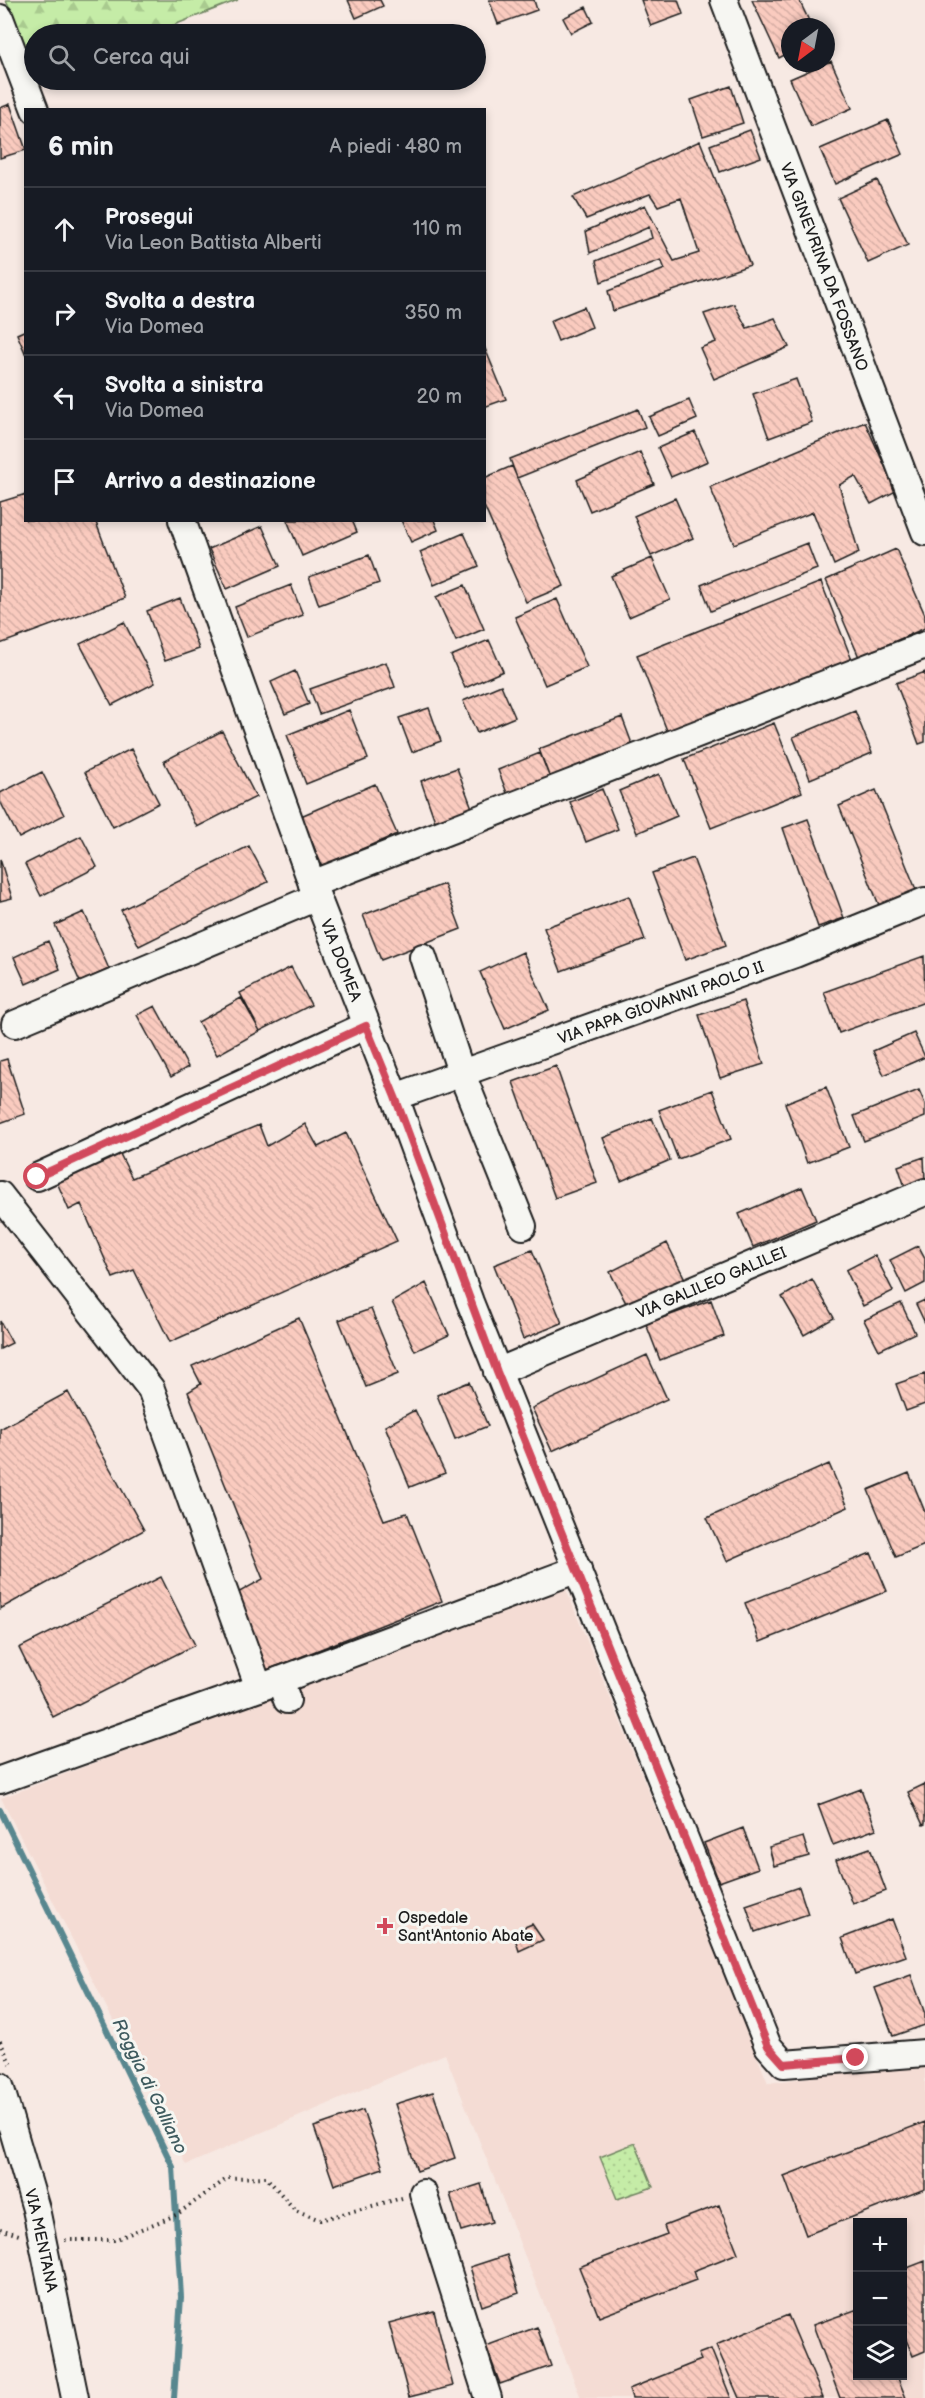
<!DOCTYPE html>
<html lang="it">
<head>
<meta charset="utf-8">
<style>
  :root { --surface:#171b24; --page:#242831; --text:#f1f3f6; --muted:#9ea1a6; --line:#363941 }
  body { margin:0; font-family:"Balsamiq Sans",sans-serif; background:var(--page); color:var(--text) }
  .controls { position:absolute; right:18px; bottom:18px; display:grid; overflow:hidden; border-radius:0px; box-shadow:0 3px 9px #0003 }
  .controls button { width:54px; height:54px; display:grid; place-items:center; padding:0; border:0; border-bottom:2px solid var(--line); background:var(--surface); color:var(--text); font:30px sans-serif }
  .compass { position:absolute; left:781px; top:18px; width:54px; height:54px; border-radius:50%; background:var(--surface); box-shadow:0 3px 9px #0003; rotate:212deg }
  .stop { position:absolute; width:18px; height:18px; margin:-14px; border:4px solid #d1495b; border-radius:50%; background:#fff }
  .stop.end { background:#d1495b; border-color:#fff; box-shadow:0 2px 6px #0008 }
  .list { margin:0; padding:0; list-style:none }
  h2 { display:flex; justify-content:space-between; align-items:center; height:78px; margin:0; padding:0 24px; font-size:26px }
  h2 small { font-size:20px; font-weight:400; color:var(--muted) }
  .list li { display:grid; grid-template-columns:39px 1fr auto; gap:18px; align-items:center; box-sizing:border-box; height:84px; padding:0 24px; border-top:2px solid var(--line) }
  .list b { display:block; font-size:22px; white-space:nowrap }
  .list p { margin:0; font-size:20px; white-space:nowrap; color:var(--muted) }
  .list em { font-size:20px; font-style:normal; color:var(--muted) }
  .icon { flex:none; width:33px; height:33px; fill:none; stroke:currentColor; stroke-width:2; stroke-linecap:round; stroke-linejoin:round }
  .map { position:relative; flex:none; width:925px; height:2398px; overflow:hidden }
  .search { position:absolute; background:var(--surface); box-shadow:0 3px 9px #0003; left:24px; top:24px; width:462px; height:66px; display:flex; align-items:center; gap:15px; box-sizing:border-box; padding:0 21px; border-radius:33px; color:var(--muted); font-size:22px }
  .panel { position:absolute; background:var(--surface); box-shadow:0 3px 9px #0003; left:24px; top:108px; width:462px; height:414px; border-radius:0px }
  .map>svg:first-child { display:block }
  .built { fill:#f4dcd4; fill-rule:evenodd }
  .grass { fill:url(#grass-dots); stroke:#708462; stroke-width:1.5 }
  .forest { fill:url(#forest-firs); stroke:#708462; stroke-width:1.5 }
  .lines { fill:none; stroke-linecap:round; stroke-linejoin:round }
  .stream { stroke:#58878f; stroke-width:6 }
  .building { fill:url(#building-back-hatch); stroke:#1c1c1c; stroke-width:1.5 }
  .minor-casing { stroke:#1c1c1c; stroke-width:30 }
  .path { stroke:#1c1c1c; stroke-width:4; stroke-dasharray:1.5 4.5; stroke-linecap:butt }
  .minor { stroke:#f6f6f2; stroke-width:26 }
  .route { stroke:#d1495b; stroke-width:8 }
  .poi-dot { fill:#d1495b; stroke:#f6f6f2; stroke-width:2 }
  .labels { text-anchor:middle; stroke-width:6; stroke-linejoin:round; paint-order:stroke }
  .street-label { font-size:16px; fill:#1c1c1c; stroke:#f6f6f2 }
  .poi-label { font-size:16px; fill:#1c1c1c; stroke:#f6f6f2; text-anchor:start }
  .water-label { font-size:18px; font-style:italic; fill:#3f5b5f; stroke:#f6f6f2 }
</style>
</head>
<body>
<div class="map">
<svg width="925" height="2398" viewBox="0 0 925 2398">
  <defs>
    <pattern id="grass-dots" width="8" height="8" patternUnits="userSpaceOnUse" patternTransform="scale(1.5)"><rect width="8" height="8" fill="#c5eca7"/><path d="M2 2h.1M6 6h.1" fill="none" stroke="#a9ca8f" stroke-width="1.8" stroke-linecap="round"/></pattern>
    <pattern id="forest-firs" width="22" height="20" patternUnits="userSpaceOnUse" patternTransform="scale(1.5)"><rect width="22" height="20" fill="#c5eca7"/><path d="M5 1l3.5 6h-7zM16 11l3.5 6h-7z" fill="#a9ca8f"/></pattern>
    <pattern id="building-back-hatch" width="6" height="6" patternUnits="userSpaceOnUse" patternTransform="scale(1.5)"><rect width="6" height="6" fill="#facbbf"/><path d="M-1 5l2 2M0 0l6 6M5-1l2 2" fill="none" stroke="#d6aea4"/></pattern>
  </defs>
  <rect width="100%" height="100%" fill="#f7e9e3"/>
  <filter id="ink" filterUnits="userSpaceOnUse"><feTurbulence type="fractalNoise" baseFrequency=".0167" numOctaves="2"/><feDisplacementMap in="SourceGraphic" scale="12" xChannelSelector="R" yChannelSelector="G"/><feConvolveMatrix kernelMatrix="1 2 1 2 8 2 1 2 1" color-interpolation-filters="sRGB"/></filter>
  <g filter="url(#ink)">
    <path class="built" d="M565 1587 768 2083 925 2061V2398H581L445 2054 186 2165 1 1798ZM858 2222H902V2376H858Z"/>
    <path class="grass" d="M635 2143 653 2187 617 2199 600 2157Z"/>
    <path class="forest" d="M6 0H238L151 34H34V65Z"/>
    <g class="lines">
      <path class="stream" d="M0 1810 173 2167 181 2297 174 2398"/>
    </g>
    <path class="building" d="M348 0H380L383 6 356 18Z
      M489 0H534L537 10 498 24Z
      M641 0H678L683 14 651 26Z
      M752 0H799L812 27H790V52L779 58Z
      M586 7 593 22 571 33 563 18Z
      M831 61 852 108 811 126 790 79Z
      M731 86 743 123 703 136 691 100Z
      M10 104 26 150 0 158V108Z
      M888 120 903 154 835 184 820 149Z
      M750 130 761 157 720 172 710 145Z
      M700 141 750 265 613 311 608 291 665 269 661 260 601 282 596 261 652 238 649 227 590 253 586 231 645 205 674 261 699 253 681 198 658 206 650 194 586 219 573 197Z
      M877 180 908 245 868 263 838 198Z
      M734 304 747 328 775 318 789 347 714 379 700 348 716 342 704 314Z
      M584 307 592 327 558 341 550 321Z
      M26 330V355L17 334Z
      M484 346 506 399 484 407Z
      M796 379 812 422 769 438 753 394Z
      M689 400 697 419 658 436 649 417Z
      M638 409 645 427 517 478 510 459Z
      M865 422 896 491 871 504 855 476 839 485 859 553 834 565 813 512 734 544 710 487Z
      M695 432 708 461 671 477 658 448Z
      M640 452 654 484 590 511 577 480Z
      M512 466 564 586 526 602 484 506V478Z
      M26 494V520H95L125 598 0 644V502Z
      M675 498 693 538 651 556 634 516Z
      M287 520H352L357 532 302 556Z
      M401 520H434L438 530 411 542Z
      M262 526 280 566 227 589 209 549Z
      M464 533 479 566 434 585 420 552Z
      M807 543 817 569 711 611 701 585Z
      M896 549 925 615V628L859 657 826 580Z
      M369 555 379 583 319 605 309 577Z
      M652 558 670 599 629 617 611 576Z
      M821 582 852 660 668 733 637 655Z
      M291 585 303 615 247 637 235 607Z
      M465 585 484 629 456 641 436 597Z
      M180 598 199 649 165 661 147 611Z
      M557 599 587 667 545 685 515 617Z
      M124 622 155 683 112 705 80 644Z
      M489 640 503 671 465 688 451 656Z
      M386 662 395 687 319 714 310 689Z
      M295 671 309 704 285 714 271 682Z
      M925 672V742L919 744 896 683Z
      M501 685 515 717 477 733 463 701Z
      M429 708 441 741 412 752 399 718Z
      M349 710 368 759 306 784 287 735Z
      M855 711 872 753 810 779 793 737Z
      M622 717 634 749 551 781 539 749Z
      M774 723 802 792 711 828 684 759Z
      M222 731 256 797 197 827 164 761Z
      M131 749 159 803 113 827 85 772Z
      M540 753 551 781 509 798 498 770Z
      M457 768 472 808 435 821 421 781Z
      M42 772 64 815 19 838 0 801V793Z
      M659 774 677 816 637 833 619 791Z
      M375 784 397 834 322 866 301 816Z
      M602 789 618 829 586 842 570 802Z
      M876 790 917 892 879 905 839 806Z
      M808 819 844 918 818 927 783 828Z
      M81 836 97 867 41 896 25 864Z
      M249 846 268 882 139 946 121 910Z
      M693 858 726 945 685 960 652 873Z
      M0 859 12 898 0 901Z
      M444 884 461 929 381 960 363 915Z
      M629 896 645 940 561 971 544 928Z
      M84 912 109 969 80 982 55 925Z
      M48 941 60 969 26 984 14 957Z
      M523 952 549 1010 505 1029 480 972Z
      M924 956 925 1002 839 1033 824 992Z
      M291 967 311 1005 260 1031 240 993Z
      M241 998 260 1031 217 1055 198 1022Z
      M743 1001 764 1064 720 1078 699 1015Z
      M155 1006 188 1067 171 1077 137 1015Z
      M914 1033 925 1057 884 1075 873 1051Z
      M7 1059 25 1114 0 1123V1061Z
      M556 1066 597 1183 555 1198 513 1082Z
      M826 1087 849 1147 807 1163 785 1103Z
      M712 1090 731 1139 678 1159 659 1110Z
      M919 1090 925 1104V1117L864 1141 854 1116Z
      M652 1118 670 1160 621 1181 603 1138Z
      M305 1124 318 1147 346 1133 397 1241 170 1342 134 1270 113 1278 81 1204 69 1210 56 1180 120 1154 132 1178 259 1125 267 1146Z
      M924 1157 925 1180 905 1187 898 1166Z
      M802 1187 816 1220 753 1247 739 1214Z
      M667 1243 685 1279 628 1307 610 1272Z
      M918 1246 925 1259V1283L906 1293 890 1260Z
      M532 1250 562 1323 523 1339 494 1265Z
      M875 1255 893 1291 863 1306 846 1270Z
      M812 1279 834 1318 804 1335 782 1297Z
      M426 1283 449 1335 415 1351 392 1302Z
      M711 1300 724 1336 660 1360 646 1324Z
      M925 1300V1323L916 1304Z
      M901 1303 915 1333 879 1350 864 1320Z
      M371 1309 398 1374 366 1387 339 1320Z
      M299 1318 384 1520 407 1513 442 1601 265 1671 234 1595 263 1579 188 1392 201 1384 192 1366Z
      M0 1321 12 1343 0 1349Z
      M647 1355 667 1399 552 1451 532 1408Z
      M925 1374V1404L906 1411 896 1384Z
      M469 1382 488 1426 455 1439 437 1395Z
      M68 1392 144 1530 0 1609V1429Z
      M415 1410 445 1473 410 1487 385 1426Z
      M829 1464 848 1507 727 1561 707 1518Z
      M909 1473 925 1512V1545L896 1557 868 1490Z
      M871 1553 887 1591 760 1642 745 1603Z
      M161 1577 195 1645 53 1717 19 1648Z
      M925 1784V1824L923 1825 908 1792Z
      M861 1789 876 1829 833 1845 818 1805Z
      M743 1828 758 1868 719 1882 704 1843Z
      M803 1837 809 1856 774 1866 769 1847Z
      M870 1848 886 1891 853 1904 836 1860Z
      M799 1887 808 1914 755 1932 746 1905Z
      M892 1919 906 1956 855 1974 842 1938Z
      M532 1924 543 1940 519 1951 513 1932Z
      M911 1975 925 2014V2025L893 2036 875 1988Z
      M433 2092 455 2158 417 2171 395 2104Z
      M363 2110 383 2168 334 2185 314 2127Z
      M925 2122V2189L806 2235 784 2176Z
      M481 2184 492 2222 461 2231 450 2194Z
      M719 2205 738 2253 693 2271 696 2280 599 2317 579 2267 667 2234 664 2226Z
      M507 2255 519 2293 482 2306 470 2267Z
      M925 2261V2351L913 2356 902 2330V2270Z
      M858 2309V2376H897L906 2398H840L813 2325Z
      M434 2311 453 2386 409 2397 389 2323Z
      M788 2315 823 2398H739L716 2345Z
      M537 2327 551 2366 500 2384 486 2346Z
      M711 2349 731 2398H632L629 2389 701 2360 698 2354Z"/>
    <g class="lines">
      <defs>
        <g id="minor">
          <path id="s1" d="M724 0 925 532"/>
          <path d="M0 18 35 110"/>
          <path id="s2" d="M182 520 312 884 395 1097 470 1302 768 2046 784 2064 925 2053"/>
          <path d="M312 884 925 645"/>
          <path d="M423 957 461 1072 523 1226"/>
          <path d="M15 1024 317 897"/>
          <path id="s3" d="M395 1097 795 954 925 901"/>
          <path d="M37 1177 365 1026"/>
          <path d="M0 1195 151 1389 259 1688"/>
          <path id="s4" d="M497 1372 925 1192"/>
          <path d="M280 1680 287 1700"/>
          <path d="M0 1780 259 1688 578 1569"/>
          <path id="s5" d="M0 2086 36 2209 75 2398"/>
          <path d="M423 2193 488 2398"/>
        </g>
      </defs>
      <use href="#minor" class="minor-casing"/>
      <path class="path" d="M0 2041 11 2065
        M0 2229 19 2235
        M65 2240H114L176 2215 228 2178 266 2177 295 2210 320 2220 402 2198"/>
      <use href="#minor" class="minor"/>
    </g>
  </g>
  <g class="lines" filter="url(#ink)">
    <path class="route" d="M37 1177 366 1026 395 1097 497 1372 768 2046 784 2064 856 2058"/>
  </g>
  <path class="poi-dot" d="M382 1917h6v6h6v6h-6v6h-6v-6h-6v-6h6z"/>
  <g class="labels">
    <g class="street-label">
      <text dy="6" stroke="none"><textPath href="#s1" startOffset="285">VIA GINEVRINA DA FOSSANO</textPath></text>
      <text dy="6" stroke="none"><textPath href="#s2" startOffset="468">VIA DOMEA</textPath></text>
      <text dy="6" stroke="none"><textPath href="#s3" startOffset="282">VIA PAPA GIOVANNI PAOLO II</textPath></text>
      <text dy="6" stroke="none"><textPath href="#s4" startOffset="232">VIA GALILEO GALILEI</textPath></text>
      <text dy="6" stroke="none"><textPath href="#s5" startOffset="160">VIA MENTANA</textPath></text>
    </g>
    <g class="poi-label">
      <text x="398" y="1923">Ospedale<tspan x="398" dy="18">Sant'Antonio Abate</tspan></text>
    </g>
    <g class="water-label">
      <text transform="translate(150 2086) rotate(64)" y="6">Roggia di Galliano</text>
    </g>
  </g>
</svg>
<div class="controls">
<button>+</button>
<button>−</button>
<button><svg class="icon" aria-label="layers" viewBox="0 0 24 24"><path d="M12 4l9 5-9 5-9-5zM3 14l9 5 9-5"/></svg></button>
</div>
<svg class="compass" viewBox="-18 -18 36 36"><path d="M0-13l5 13h-10z" fill="#e53935"/><path d="M0 13l5-13h-10z" fill="#9ea1a6"/></svg>
<div class="stop" style="left:37px;top:1177px"></div>
<div class="stop end" style="left:856px;top:2058px"></div>
<div class="search"><svg class="icon" aria-label="search" viewBox="0 0 24 24"><circle cx="10" cy="10" r="6"/><path d="M15 15l6 6"/></svg>Cerca qui</div>
<section class="panel">
<h2>6 min<small>A piedi · 480 m</small></h2>
<ul class="list">
<li><svg class="icon" aria-label="ahead" viewBox="0 0 24 24"><path d="M12 20V5M6 11l6-6 6 6"/></svg><div><b>Prosegui</b><p>Via Leon Battista Alberti</p></div><em>110 m</em></li>
<li><svg class="icon" aria-label="right" viewBox="0 0 24 24"><path d="M7 20v-9h11M14 6l5 5-5 5"/></svg><div><b>Svolta a destra</b><p>Via Domea</p></div><em>350 m</em></li>
<li><svg class="icon" aria-label="left" viewBox="0 0 24 24"><path d="M17 20v-9H6M10 6l-5 5 5 5"/></svg><div><b>Svolta a sinistra</b><p>Via Domea</p></div><em>20 m</em></li>
<li><svg class="icon" aria-label="arrive" viewBox="0 0 24 24"><path d="M6 21V4h12l-3 4 3 4H6"/></svg><div><b>Arrivo a destinazione</b></div></li>
</ul>
</section>
</div>
</body>
</html>
